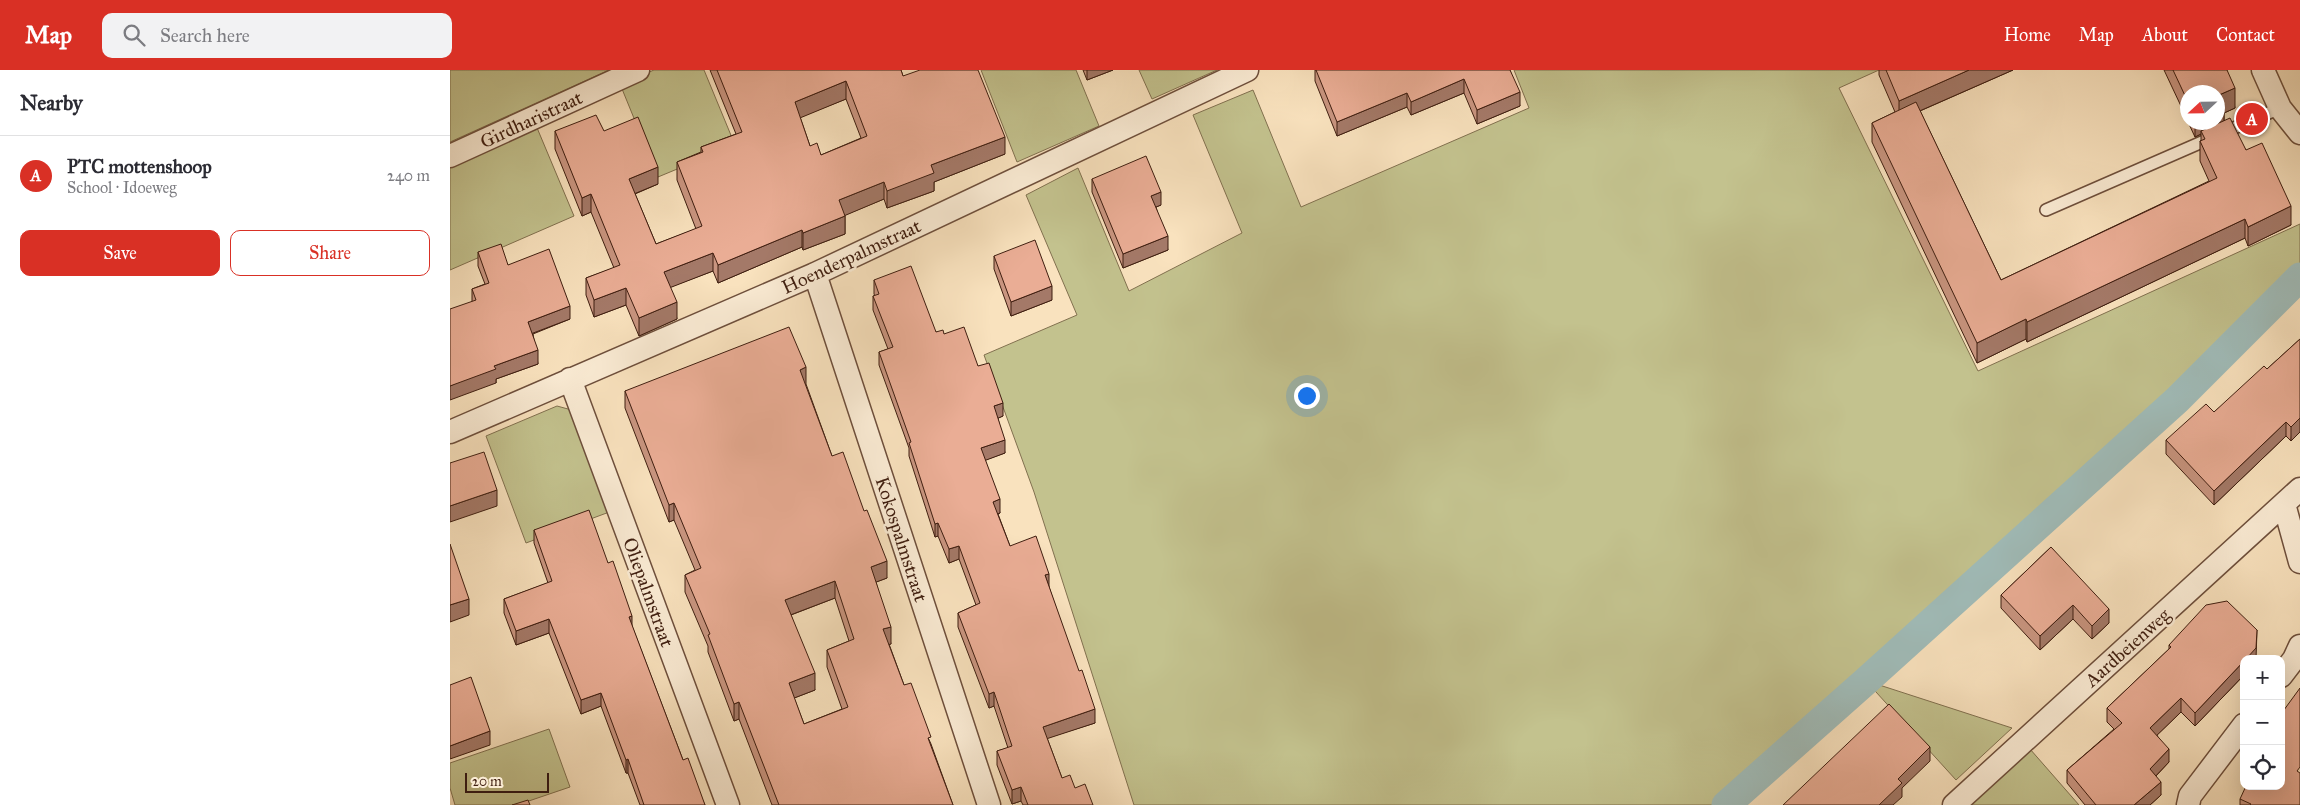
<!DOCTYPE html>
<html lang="en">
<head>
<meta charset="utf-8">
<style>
  :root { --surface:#fff; --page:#f2f2f3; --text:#2b2b33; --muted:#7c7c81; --line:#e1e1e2; --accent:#d93025 }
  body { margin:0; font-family:"IM FELL Great Primer",serif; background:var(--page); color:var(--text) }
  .controls { position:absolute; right:15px; bottom:15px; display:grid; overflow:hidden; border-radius:10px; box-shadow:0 5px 20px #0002 }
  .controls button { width:45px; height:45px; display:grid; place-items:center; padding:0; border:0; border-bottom:1px solid var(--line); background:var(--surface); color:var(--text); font:25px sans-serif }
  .compass { position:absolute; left:1730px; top:15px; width:45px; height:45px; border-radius:50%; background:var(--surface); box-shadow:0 5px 20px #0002; rotate:248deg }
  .scale { position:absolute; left:15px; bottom:12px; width:84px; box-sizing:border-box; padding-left:5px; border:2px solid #3f1e10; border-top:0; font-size:14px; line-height:18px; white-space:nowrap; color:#3f1e10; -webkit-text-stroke:4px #fbecd5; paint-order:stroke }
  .you { position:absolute; left:856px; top:325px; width:18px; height:18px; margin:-12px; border:4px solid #fff; border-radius:50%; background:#1a73e8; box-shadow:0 0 0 8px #1a73e833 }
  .badge { display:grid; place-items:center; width:32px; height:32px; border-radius:50%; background:var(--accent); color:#fff; font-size:16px; font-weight:700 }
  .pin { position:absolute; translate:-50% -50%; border:2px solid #fff; box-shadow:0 1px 5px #0006 }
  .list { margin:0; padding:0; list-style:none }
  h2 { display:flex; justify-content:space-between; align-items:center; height:65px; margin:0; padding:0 20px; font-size:21px }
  h2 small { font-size:16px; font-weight:400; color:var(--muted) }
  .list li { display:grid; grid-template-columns:32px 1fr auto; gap:15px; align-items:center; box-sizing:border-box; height:80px; padding:0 20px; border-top:1px solid var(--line) }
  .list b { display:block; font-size:19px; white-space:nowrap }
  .list p { margin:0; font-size:16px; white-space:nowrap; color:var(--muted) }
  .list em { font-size:16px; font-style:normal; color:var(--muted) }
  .actions { display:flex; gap:10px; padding:15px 20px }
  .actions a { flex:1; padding:11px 0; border:1px solid var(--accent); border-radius:10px; text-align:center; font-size:18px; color:var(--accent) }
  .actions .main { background:var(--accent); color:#fff }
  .icon { flex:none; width:28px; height:28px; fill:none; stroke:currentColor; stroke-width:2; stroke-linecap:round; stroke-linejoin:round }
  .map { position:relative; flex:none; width:1850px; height:735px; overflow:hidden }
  header { display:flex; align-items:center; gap:30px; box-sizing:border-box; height:70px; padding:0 25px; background:var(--accent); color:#fff }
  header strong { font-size:24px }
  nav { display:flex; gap:28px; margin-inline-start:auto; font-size:18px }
  .search { width:350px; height:45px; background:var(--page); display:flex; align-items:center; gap:12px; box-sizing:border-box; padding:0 18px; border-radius:10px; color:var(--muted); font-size:19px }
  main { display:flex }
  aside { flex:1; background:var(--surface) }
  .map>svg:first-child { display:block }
  .green { fill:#c3c28e; stroke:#81704f }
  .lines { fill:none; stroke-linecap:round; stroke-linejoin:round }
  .canal { stroke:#a0bcb9; stroke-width:29 }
  .lane-casing { stroke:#6e4f3c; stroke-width:14 }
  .street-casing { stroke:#6e4f3c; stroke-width:25 }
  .lane { stroke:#fbecd5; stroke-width:11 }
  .street { stroke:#fbecd5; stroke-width:22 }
  .wall { fill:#c99580; stroke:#3f1e10; fill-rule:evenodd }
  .shaded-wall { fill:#a47968; stroke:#3f1e10 }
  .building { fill:#eaad95; stroke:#3f1e10; fill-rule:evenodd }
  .labels { text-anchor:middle; stroke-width:5; stroke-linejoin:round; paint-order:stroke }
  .street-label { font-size:19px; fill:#3f1e10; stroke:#fbecd5 }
</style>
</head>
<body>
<header>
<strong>Map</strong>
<div class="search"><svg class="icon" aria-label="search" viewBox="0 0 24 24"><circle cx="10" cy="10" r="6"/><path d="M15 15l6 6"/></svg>Search here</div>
<nav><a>Home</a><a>Map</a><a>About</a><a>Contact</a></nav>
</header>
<main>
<aside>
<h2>Nearby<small></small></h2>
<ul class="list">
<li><span class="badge">A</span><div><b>PTC mottenshoop</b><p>School · Idoeweg</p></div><em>240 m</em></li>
</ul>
<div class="actions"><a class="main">Save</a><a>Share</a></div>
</aside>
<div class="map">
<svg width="1850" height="735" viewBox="0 0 1850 735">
  <rect width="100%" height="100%" fill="#f9e2be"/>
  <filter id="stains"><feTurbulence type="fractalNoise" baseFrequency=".004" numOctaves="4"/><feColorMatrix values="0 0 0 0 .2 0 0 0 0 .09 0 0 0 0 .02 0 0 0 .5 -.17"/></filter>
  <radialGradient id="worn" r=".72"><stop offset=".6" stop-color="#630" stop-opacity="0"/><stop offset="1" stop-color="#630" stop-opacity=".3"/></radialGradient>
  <path class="green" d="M0 0H159L0 72Z
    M204 0H254L285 75 208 107 170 14Z
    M531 0H626L649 56 567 92Z
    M689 0H767L702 29Z
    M1064 0H1429L1389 18 1528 301 1850 154V207L1727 330 1601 439 1417 611 1562 658 1506 710 1416 611 1276 735H684L584 422 534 285 627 245 576 125 628 98 679 221 792 163 743 45 803 20 851 137 1079 38Z
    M85 53 124 146 0 200V89Z
    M107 336 118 339 126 346 162 441 76 473 36 366Z
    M99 659 120 717 67 735H5L0 718V693Z
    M1580 679 1629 735H1516Z"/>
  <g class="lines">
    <path class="canal" d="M1276 735 1416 611 1727 330 1850 207"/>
    <defs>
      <path id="lane" d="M1596 140 1830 38"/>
      <path id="street" d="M1813 0 1830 38 1850 63
        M0 86 188 0
        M365 204 539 735
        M120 309 278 735
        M0 362 365 204 797 0
        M1834 434 1850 492
        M1831 606 1844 589 1850 576
        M1504 735 1850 419
        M1738 735 1740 726 1794 655"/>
    </defs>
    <use href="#lane" class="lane-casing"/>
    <use href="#street" class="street-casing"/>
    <use href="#lane" class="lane"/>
    <use href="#street" class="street"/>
  </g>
  <path class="wall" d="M260 0H451L453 6 555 84 484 112V121L437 138 434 129 395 145V164L353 180 352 177 268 213 263 201 220 217 227 249 189 266 176 235 144 247 136 225V208L164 198 141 142 132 146 105 79V61H154L208 114 185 124 206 174 246 159 227 110V92L251 82V77L286 64ZM396 29 411 68 371 85 360 76 350 47Z
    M633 0H663L637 10Z
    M865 0H1060L1070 36 1027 54 1014 23 961 45 957 37 887 66 865 11Z
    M1429 0H1563L1470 41 1551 210 1759 111 1750 91V71H1751V64L1745 67 1738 52H1768L1738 22V51L1714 0H1777L1785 38 1774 43V51L1796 80 1841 155 1798 176 1795 168 1577 272 1576 269 1527 293 1422 72V53L1445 42 1429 5Z
    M642 109 711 135 706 137 718 180 673 198 642 122Z
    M28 182 58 195 120 249 83 264 88 294 46 309V313L22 231V219L35 214 28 196Z
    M544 186 602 230 561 246 544 199Z
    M424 210 486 262 494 264 528 296 553 346 548 348 555 383 535 390 550 443 548 444 560 476 599 517 645 653 597 668 612 708 643 735H573L571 731 562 734 547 695V681L558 678 544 636 539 638 508 557V543L526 535 509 489 499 493 488 466 485 467 459 386V378L429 295V282L438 279 423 240V226H425L424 224Z
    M1850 269 1841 371 1836 366 1764 435 1716 384V370L1764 342 1817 299Z
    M356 314 382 386 437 508 426 512 441 574H439L454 615 481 674 503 735H322L289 649 284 651 258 582V576L235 522V505L245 500 224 450 219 452 175 338V321ZM385 528 399 571 377 580V597L392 639 354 654 344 628 365 620 341 545Z
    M84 460 158 493 233 690 255 735H190L178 703H176L151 636 131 644 99 563 66 575 54 543V529L98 513 84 473Z
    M1601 477 1659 553 1642 569 1623 549 1590 580 1551 538V525Z
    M1719 575 1794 589V605L1745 656 1731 642 1707 665 1719 692 1706 706 1711 725 1700 735H1635L1617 713V700L1664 659 1657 652V638L1719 579Z
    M1790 729 1850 735H1790Z"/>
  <path class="shaded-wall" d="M637 0H663L637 10Z
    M1519 0H1563L1449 50V31Z
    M1014 9V23L961 45V32Z
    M396 11V29L345 50V32Z
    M1785 18V38L1774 43V54L1751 61V64L1745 67V52H1768V37L1769 25Z
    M1070 22V36L1027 54V40Z
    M957 23V37L887 66V52Z
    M555 67V84L484 112V121L437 138V121L481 95Z
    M208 97V114L179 126V109Z
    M434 112V129L389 148V130Z
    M711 122V135L701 139V126Z
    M141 124V142L132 146V128Z
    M1841 136V155L1798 176V157Z
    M395 146V164L353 180V163Z
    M1795 149V168L1577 272V252Z
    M352 160V177L268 213V195Z
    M718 166V180L673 198V184Z
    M263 183V201L214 220V202Z
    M602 216V230L561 246V232Z
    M176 218V235L144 247V230Z
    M227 232V249L189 266V248Z
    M120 236V249L78 265V252Z
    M1576 249V269L1527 293V273Z
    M88 280V294L46 309V313L0 330V316L44 296Z
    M356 297V314L350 317V300Z
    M553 333V346L544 350V336Z
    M1850 348V362L1841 371V357Z
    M1836 352V366L1764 435V421Z
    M555 370V383L531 392V378Z
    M47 420V436L0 452V436Z
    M550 429V443L543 446V432Z
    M224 433V450L219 452V435Z
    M488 453V466L485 467V454Z
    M509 476V489L499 493V479Z
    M437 491V508L421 514V497Z
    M599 504V517L595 505Z
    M385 511V528L335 547V530Z
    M19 529V545L0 552V535Z
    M1623 535V549L1590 580V566Z
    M1659 539V553L1642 569V556Z
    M182 546V560L179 547Z
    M99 549V563L66 575V561Z
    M441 557V574L433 576V559Z
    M1807 560 1806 589H1796Z
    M1794 591V605L1745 656V643Z
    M365 603V620L339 630V613Z
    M544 622V636L539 638V624Z
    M151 623V636L131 644V630Z
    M1731 628V642L1700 672V658Z
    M289 632V649L284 651V634Z
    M645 639V653L593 670V657Z
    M40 661V675L0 689V676Z
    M1480 677V691L1452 718V727L1443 735H1429L1448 709Z
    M1719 679V692L1700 712V699Z
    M178 689V703H176V690Z
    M1711 712V725L1700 735H1684Z
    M571 717V731L562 734V720Z"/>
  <path class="building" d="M267 0H451L453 6 470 0H528L555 67 481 95 484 103 437 121 434 112 389 130 395 146 353 163 352 160 268 195 263 183 214 202 227 232 189 248 176 218 144 230 136 208 170 195 141 124 132 128 105 61 146 45 154 61 188 47 208 97 179 109 206 174 252 156 227 92 253 82 251 77 292 62ZM396 11 417 66 371 85 367 73 360 76 345 32Z
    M866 0H1060L1070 22 1027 40 1014 9 961 32 957 23 887 52Z
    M1436 0H1519L1449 31Z
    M1723 0H1777L1785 18 1769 25 1774 35 1768 37V22H1738V32Z
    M1466 32 1551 210 1767 108 1750 71 1755 69 1751 61 1780 48 1796 80 1812 73 1841 136 1798 157 1795 149 1577 252 1576 249 1527 273 1422 53Z
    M696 86 711 122 701 126 718 166 673 184 642 109Z
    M585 170 602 216 561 232 544 186Z
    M51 174 58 195 99 179 120 236 78 252 88 280 44 296 46 299 0 316V239L26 230 22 219 39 213 28 182Z
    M461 196 486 262 493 260 494 264 514 257 528 296 539 293 553 333 544 336 555 370 531 378 550 429 543 432 560 476 586 466 599 504 595 505 629 601 632 600 645 639 593 657 612 708 620 705 625 718 635 714 643 735H578L571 717 562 720 547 681 562 676 544 622 539 624 508 543 530 533 509 476 499 479 488 453 485 454 459 373 461 372 429 282 443 277 423 226 429 224 424 210Z
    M339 257 356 297 350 300 382 386 393 382 414 441 417 440 437 491 421 497 441 557 433 559 454 615 461 613 481 667 478 668 503 735H329L289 632 284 634 258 565 260 564 235 505 251 498 224 433 219 435 175 321ZM385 511 404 569 377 580 398 637 354 654 339 613 365 603 335 530Z
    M1850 269V348L1841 357 1836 352 1764 421 1716 370 1756 334 1764 342 1814 296 1817 299Z
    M34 382 47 420 0 436V393Z
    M139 440 158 493 163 491 182 546 179 547 233 690 238 688 255 735H194L178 689 176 690 151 623 131 630 99 549 66 561 54 529 102 511 84 460Z
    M0 474 19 529 0 535Z
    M1601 477 1659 539 1642 556 1623 535 1590 566 1551 525Z
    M1777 531 1807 560 1806 578 1796 589H1794V591L1745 643 1731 628 1700 658 1719 679 1700 699 1711 712 1684 735H1646L1617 700 1672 653 1657 638 1721 577 1719 575 1756 535Z
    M21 607 40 661 0 676V615Z
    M1850 618V697L1847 701 1850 703V735H1800L1801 734 1790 729 1796 716H1831V644Z
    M1439 634 1480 677 1448 709 1452 713 1429 735H1333Z
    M78 730 80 735H62Z"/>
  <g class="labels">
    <g class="street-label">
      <text transform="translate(81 49) rotate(-25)" y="7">Girdharistraat</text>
      <text transform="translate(401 186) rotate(-25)" y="7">Hoenderpalmstraat</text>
      <text transform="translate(452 469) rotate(72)" y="7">Kokospalmstraat</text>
      <text transform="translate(199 522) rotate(70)" y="7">Oliepalmstraat</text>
      <text transform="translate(1677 577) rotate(-42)" y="7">Aardbeienweg</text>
    </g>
  </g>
  <rect width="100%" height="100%" filter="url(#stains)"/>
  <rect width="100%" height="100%" fill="url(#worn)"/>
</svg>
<div class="controls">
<button>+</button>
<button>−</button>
<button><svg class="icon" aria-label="locate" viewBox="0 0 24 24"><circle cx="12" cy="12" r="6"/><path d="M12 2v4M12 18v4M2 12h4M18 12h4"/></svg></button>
</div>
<svg class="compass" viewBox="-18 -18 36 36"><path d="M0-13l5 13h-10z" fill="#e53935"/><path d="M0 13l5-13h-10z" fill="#7c7c81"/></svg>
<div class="scale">20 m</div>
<div class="you"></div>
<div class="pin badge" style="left:1802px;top:49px">A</div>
</div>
</main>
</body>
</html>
